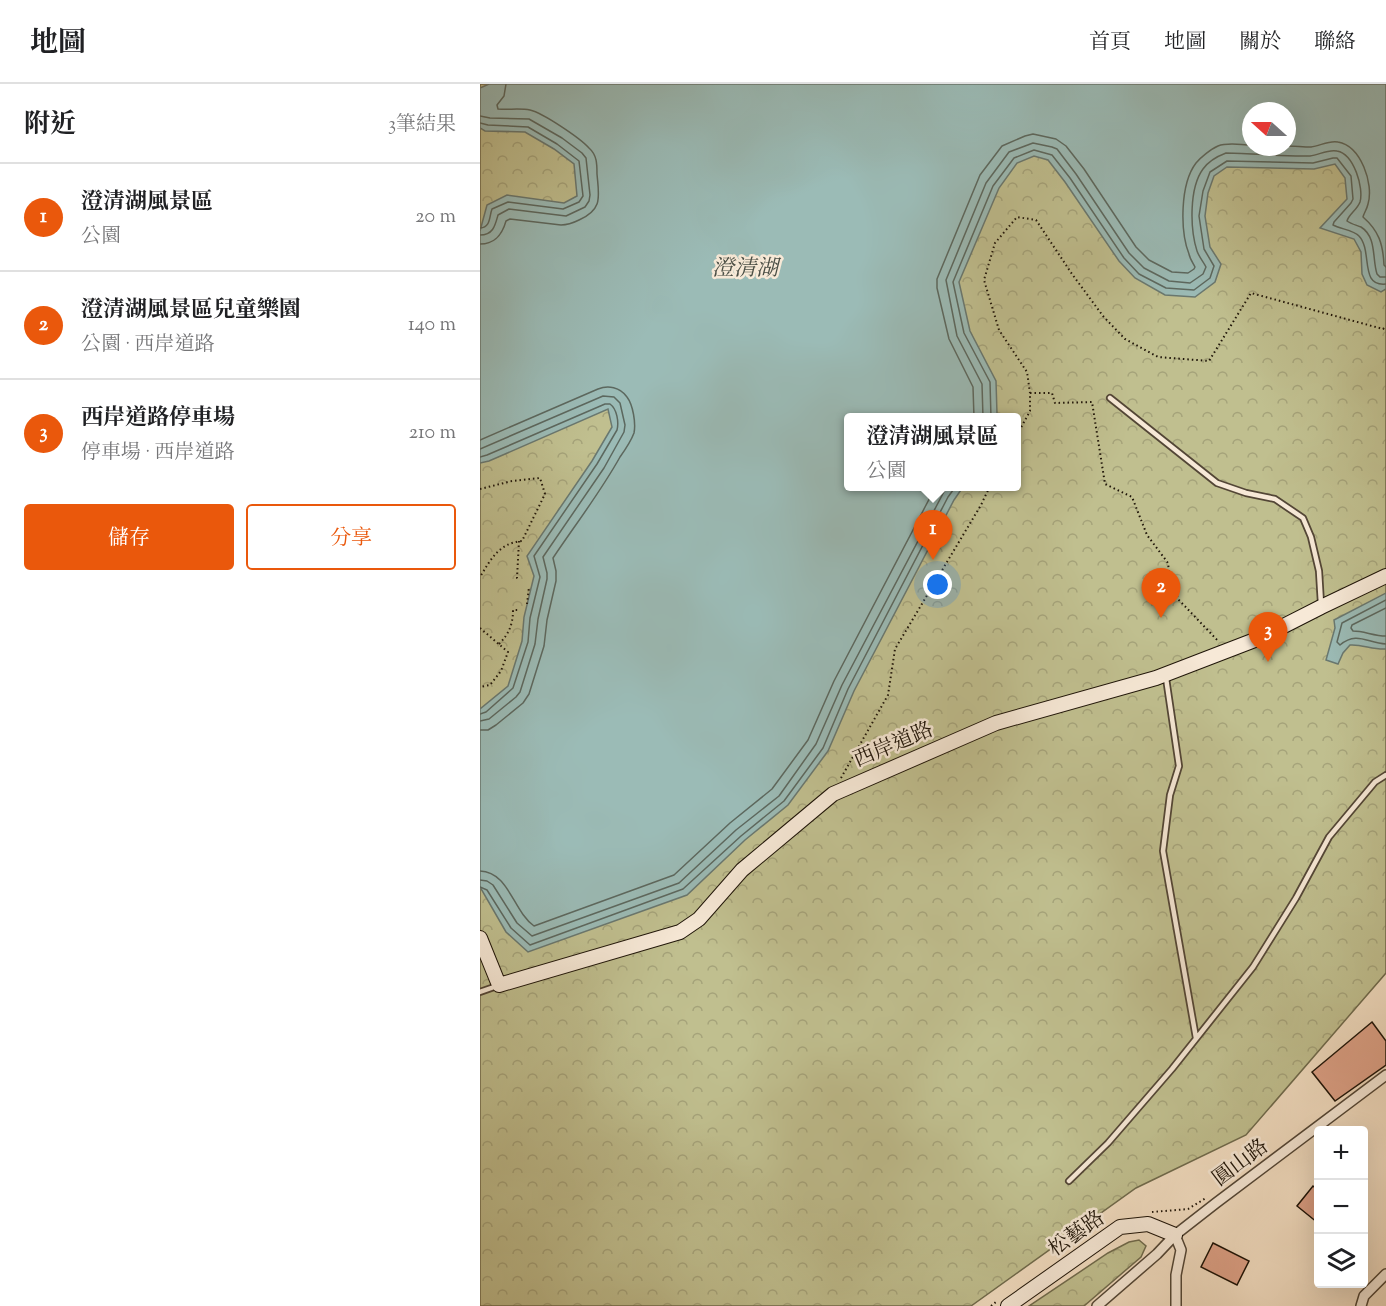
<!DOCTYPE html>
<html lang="zh-TW">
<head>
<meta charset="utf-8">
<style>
  :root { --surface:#fff; --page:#f6f6f6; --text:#202124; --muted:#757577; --line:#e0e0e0; --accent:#ea580c }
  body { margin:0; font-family:"Sorts Mill Goudy","Noto Serif TC",serif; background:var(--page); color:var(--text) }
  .controls { position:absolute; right:18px; bottom:18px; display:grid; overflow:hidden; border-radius:6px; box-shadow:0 6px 24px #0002 }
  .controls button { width:54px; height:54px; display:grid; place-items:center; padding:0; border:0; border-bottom:2px solid var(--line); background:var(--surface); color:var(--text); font:30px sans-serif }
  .compass { position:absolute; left:762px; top:18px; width:54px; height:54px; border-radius:50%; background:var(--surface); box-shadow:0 6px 24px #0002; rotate:291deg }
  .you { position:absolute; left:458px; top:501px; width:21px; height:21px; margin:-15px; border:4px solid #fff; border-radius:50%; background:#1a73e8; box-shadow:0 0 0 9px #1a73e833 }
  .badge { display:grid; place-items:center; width:39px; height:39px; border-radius:50%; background:var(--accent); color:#fff; font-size:20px; font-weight:700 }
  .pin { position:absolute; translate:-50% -50px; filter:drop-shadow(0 2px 3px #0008) }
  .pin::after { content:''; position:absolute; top:32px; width:21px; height:18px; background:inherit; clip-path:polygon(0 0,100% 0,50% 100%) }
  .popup { position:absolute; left:364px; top:329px; width:177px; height:78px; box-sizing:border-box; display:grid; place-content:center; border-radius:6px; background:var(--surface); filter:drop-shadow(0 2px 4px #0005); font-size:20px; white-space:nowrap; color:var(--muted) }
  .popup b { font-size:22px; color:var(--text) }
  .popup::after { content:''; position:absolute; left:50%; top:100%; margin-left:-12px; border:12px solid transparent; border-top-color:var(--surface) }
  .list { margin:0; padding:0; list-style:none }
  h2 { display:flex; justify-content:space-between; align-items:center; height:78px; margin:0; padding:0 24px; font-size:26px }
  h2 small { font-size:20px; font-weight:400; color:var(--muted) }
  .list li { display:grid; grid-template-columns:39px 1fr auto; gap:18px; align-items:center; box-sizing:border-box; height:108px; padding:0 24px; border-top:2px solid var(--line) }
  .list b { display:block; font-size:22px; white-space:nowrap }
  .list p { margin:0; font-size:20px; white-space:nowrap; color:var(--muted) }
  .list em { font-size:20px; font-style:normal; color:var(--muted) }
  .actions { display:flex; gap:12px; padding:18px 24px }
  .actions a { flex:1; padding:14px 0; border:2px solid var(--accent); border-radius:6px; text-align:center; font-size:21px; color:var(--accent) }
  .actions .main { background:var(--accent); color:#fff }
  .icon { flex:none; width:33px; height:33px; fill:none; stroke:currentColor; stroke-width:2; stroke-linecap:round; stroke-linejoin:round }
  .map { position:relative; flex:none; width:906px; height:1222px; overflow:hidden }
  header { display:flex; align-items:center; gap:36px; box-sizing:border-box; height:84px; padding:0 30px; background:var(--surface); border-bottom:2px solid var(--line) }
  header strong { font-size:28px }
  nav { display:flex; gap:33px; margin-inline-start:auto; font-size:21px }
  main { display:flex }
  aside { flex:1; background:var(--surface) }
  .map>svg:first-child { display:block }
  .forest { fill:url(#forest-crowns); stroke:#6f6a4c; stroke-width:1.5; fill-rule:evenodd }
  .water { fill:#9bbbb6; stroke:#697870; stroke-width:1.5; fill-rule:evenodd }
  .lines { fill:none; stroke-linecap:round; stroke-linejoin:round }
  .shore { stroke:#5c685f; stroke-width:1.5 }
  .building { fill:#dda187; stroke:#1e1408; stroke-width:1.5 }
  .lane-casing { stroke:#534636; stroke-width:8 }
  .street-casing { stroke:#534636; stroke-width:12 }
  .secondary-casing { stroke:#1e1408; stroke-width:16 }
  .path { stroke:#1e1408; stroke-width:2; stroke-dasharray:1.5 3; stroke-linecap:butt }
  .lane { stroke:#f7e9d7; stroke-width:4.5 }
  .street { stroke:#f7e9d7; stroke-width:9 }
  .secondary { stroke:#f7e9d7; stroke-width:14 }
  .labels { text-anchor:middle; stroke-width:5; stroke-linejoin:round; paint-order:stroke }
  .street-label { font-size:21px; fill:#1e1408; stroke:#f7e9d7 }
  .water-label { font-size:22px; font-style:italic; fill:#4a4e45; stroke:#f7e9d7 }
</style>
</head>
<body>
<header>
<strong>地圖</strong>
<nav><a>首頁</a><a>地圖</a><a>關於</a><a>聯絡</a></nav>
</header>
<main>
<aside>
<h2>附近<small>3筆結果</small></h2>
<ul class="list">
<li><span class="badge">1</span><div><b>澄清湖風景區</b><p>公園</p></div><em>20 m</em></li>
<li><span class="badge">2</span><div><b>澄清湖風景區兒童樂園</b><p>公園 · 西岸道路</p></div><em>140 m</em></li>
<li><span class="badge">3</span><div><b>西岸道路停車場</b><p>停車場 · 西岸道路</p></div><em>210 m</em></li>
</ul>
<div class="actions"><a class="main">儲存</a><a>分享</a></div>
</aside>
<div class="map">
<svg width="906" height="1222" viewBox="0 0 906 1222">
  <defs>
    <pattern id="forest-crowns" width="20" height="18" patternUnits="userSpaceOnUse" patternTransform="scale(1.5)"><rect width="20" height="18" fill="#c0bf8f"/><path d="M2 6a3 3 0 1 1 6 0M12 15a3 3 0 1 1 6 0" fill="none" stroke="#a5a37a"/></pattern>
  </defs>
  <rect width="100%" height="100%" fill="#f2ddc1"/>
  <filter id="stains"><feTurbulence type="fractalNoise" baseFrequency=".00333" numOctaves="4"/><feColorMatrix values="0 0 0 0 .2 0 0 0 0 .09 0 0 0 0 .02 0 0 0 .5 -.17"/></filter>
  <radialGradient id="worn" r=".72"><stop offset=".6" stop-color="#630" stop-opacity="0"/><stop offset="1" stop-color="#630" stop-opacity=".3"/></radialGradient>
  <path class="forest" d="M0 0H906V889L766 1051 656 1104 491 1222H0ZM771 27H807V63H771ZM369 334H537V402H369Z
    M659 1156 666 1162 661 1173 604 1222H549L628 1169 649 1158Z"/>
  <path class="water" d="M9 0H906V205L901 208 887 201 882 190 881 168 874 155 840 144 867 115 865 94 855 80 834 85 747 83 734 92 728 109 725 132 730 163 741 180 735 198 715 213 685 211 655 194 639 177 585 98 568 76 554 72 537 79 519 104 479 198 490 247 516 297 517 330 516 333 369 334V402L483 403 474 416 374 607 348 667 308 721 265 756 207 811 48 868 26 848 0 803V625L28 602 42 557 44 533 54 492 47 472 112 377 132 343 128 325 9 377 0 379V147L7 121 27 111 84 119 97 112 94 80 74 65 45 48 5 47 0 44V4ZM771 27H807V63H771Z
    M906 509V565C893 566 882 560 870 561L863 569 858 580 846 576 855 544 854 536Z"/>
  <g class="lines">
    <path class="shore" d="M0 32 10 34 49 35 82 54 102 69 106 74 110 111 109 117 105 123 86 132 29 125 18 131C15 142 13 151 0 151
      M0 39 8 41 48 43 77 60 99 77 103 112 99 118 83 125 28 118 12 125C9 133 11 143 0 144
      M807 62C815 62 823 63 831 63 840 62 849 56 858 58 881 62 894 100 888 120 887 125 884 129 883 133 899 147 903 160 904 181L906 183
      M0 160C15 160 22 151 26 137L30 135 81 141C88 141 93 139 99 136 123 125 119 113 117 90 117 80 117 71 109 64 100 54 63 29 50 26 40 24 28 26 18 25L17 21 24 12 26 0
      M494 334 493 303 469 255 457 204V195L500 91 522 62 545 52 553 50 576 55 586 62 604 85 656 163 669 176 692 188 708 189 714 185 715 183C713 179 710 175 709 170 700 147 700 100 716 79 721 73 731 65 738 62 748 58 761 61 771 61
      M503 334 502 300 477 252 466 196 506 99 529 68 553 59 572 63 577 65 596 90 649 169 664 184 689 197 710 199 723 190 726 183C723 177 719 173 717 167 710 145 709 104 723 85 728 78 738 72 746 69 774 69 802 73 830 72 839 71 848 65 857 67 874 70 884 104 880 118 877 126 869 130 867 137 871 140 876 141 881 143 897 153 892 175 897 190L900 193H906
      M511 334 510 298 484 249 473 198 513 102 534 74 554 66 572 71 590 94 644 174 659 190 686 204 714 206 730 194 734 182 724 165 719 132 723 107 730 88 747 77 833 79 853 74H857L871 92 873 115 871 119 854 138 853 141C860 145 874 146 879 152 893 167 879 203 906 200
      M0 356 118 305C128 301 140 303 147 313 153 321 156 339 154 349 151 357 145 366 140 373 120 409 95 441 73 474L76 487V497L67 536 64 562 49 610 43 619 16 641 8 646H0
      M0 365 123 312 134 313 140 319 145 341 144 348 124 384 63 473 67 489V495L58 535 55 560 40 608 36 613 9 635 0 637
      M0 373 7 371 125 320H130C137 325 139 338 137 346L117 380 54 472 60 493 50 534 48 558 33 604 6 628 0 630
      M906 516 862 539 857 558 860 561C877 547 887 559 906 560
      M906 524 872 541 871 544 873 547C884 547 894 552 906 552
      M0 787C29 788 33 827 54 842L194 791 250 739 292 705 328 656 354 597 456 402
      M0 796 7 797 13 801 37 839 52 852 199 799 256 746 299 712 336 660 362 601 467 402
      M0 803 7 806 31 844 50 861 203 805 261 752 304 717 343 664 368 605 468 413 476 402"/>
  </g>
  <path class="building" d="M892 938 906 957V981L855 1017 832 988Z
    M833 1102 838 1106V1139L817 1122Z
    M733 1159 769 1177 757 1201 721 1183Z"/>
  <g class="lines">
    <defs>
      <path id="lane" d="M630 314 737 399 766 409 795 415 823 434 831 453 839 487 841 520
        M686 594 699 682 690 711 683 767 716 954
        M0 908 17 902
        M589 1097 628 1059 692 985 773 883 816 814 849 753 895 698 906 691"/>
      <path id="street" d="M695 1151 701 1166 696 1191V1222
        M617 1222 677 1170 695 1151 736 1119 906 991
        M881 1222 884 1212 906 1190"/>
      <path id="secondary" d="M0 854 19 901 200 848 219 835 262 786 353 710 516 639 676 594 780 554 841 523 906 492
        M528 1222 640 1143 668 1140 695 1151"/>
    </defs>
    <use href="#lane" class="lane-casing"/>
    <use href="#street" class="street-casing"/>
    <use href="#secondary" class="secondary-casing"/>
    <path class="path" d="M550 309H572L575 319 612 318 625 400 652 413 667 451 688 479 690 497 699 516 739 558
      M537 351 550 327V309L547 288 519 246 504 196 515 159 537 133 556 136 592 190 623 232 645 255 678 273 729 277 771 209 903 245 906 242
      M0 405 32 397 60 394 65 410 42 457C19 459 11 475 0 493
      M39 457 37 494 40 495
      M47 520 49 503
      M0 544 28 568 21 587 10 601 0 603
      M19 560C29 550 33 540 33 526H39
      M361 694 408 611 415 565 501 421 510 402
      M672 1128 708 1125 726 1114
      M511 1222 517 1217"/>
    <use href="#lane" class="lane"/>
    <use href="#street" class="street"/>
    <use href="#secondary" class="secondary"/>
  </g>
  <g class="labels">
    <g class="street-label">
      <text transform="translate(413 660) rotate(-23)" y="7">西岸道路</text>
      <text transform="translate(760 1078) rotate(-37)" y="7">圓山路</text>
      <text transform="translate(596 1149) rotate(-35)" y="7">松藝路</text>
    </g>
    <g class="water-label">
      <text x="265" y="191">澄清湖</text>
    </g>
  </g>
  <rect width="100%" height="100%" filter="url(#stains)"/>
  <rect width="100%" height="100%" fill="url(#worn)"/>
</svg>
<div class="controls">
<button>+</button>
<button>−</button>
<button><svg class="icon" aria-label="layers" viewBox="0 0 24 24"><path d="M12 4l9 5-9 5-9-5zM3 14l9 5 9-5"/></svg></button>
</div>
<svg class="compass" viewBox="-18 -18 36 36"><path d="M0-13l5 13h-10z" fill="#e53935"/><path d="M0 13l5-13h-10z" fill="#757577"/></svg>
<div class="you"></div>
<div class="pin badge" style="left:453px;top:476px">1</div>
<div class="popup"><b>澄清湖風景區</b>公園</div>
<div class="pin badge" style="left:681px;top:534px">2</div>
<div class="pin badge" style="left:788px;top:578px">3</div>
</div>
</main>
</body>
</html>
